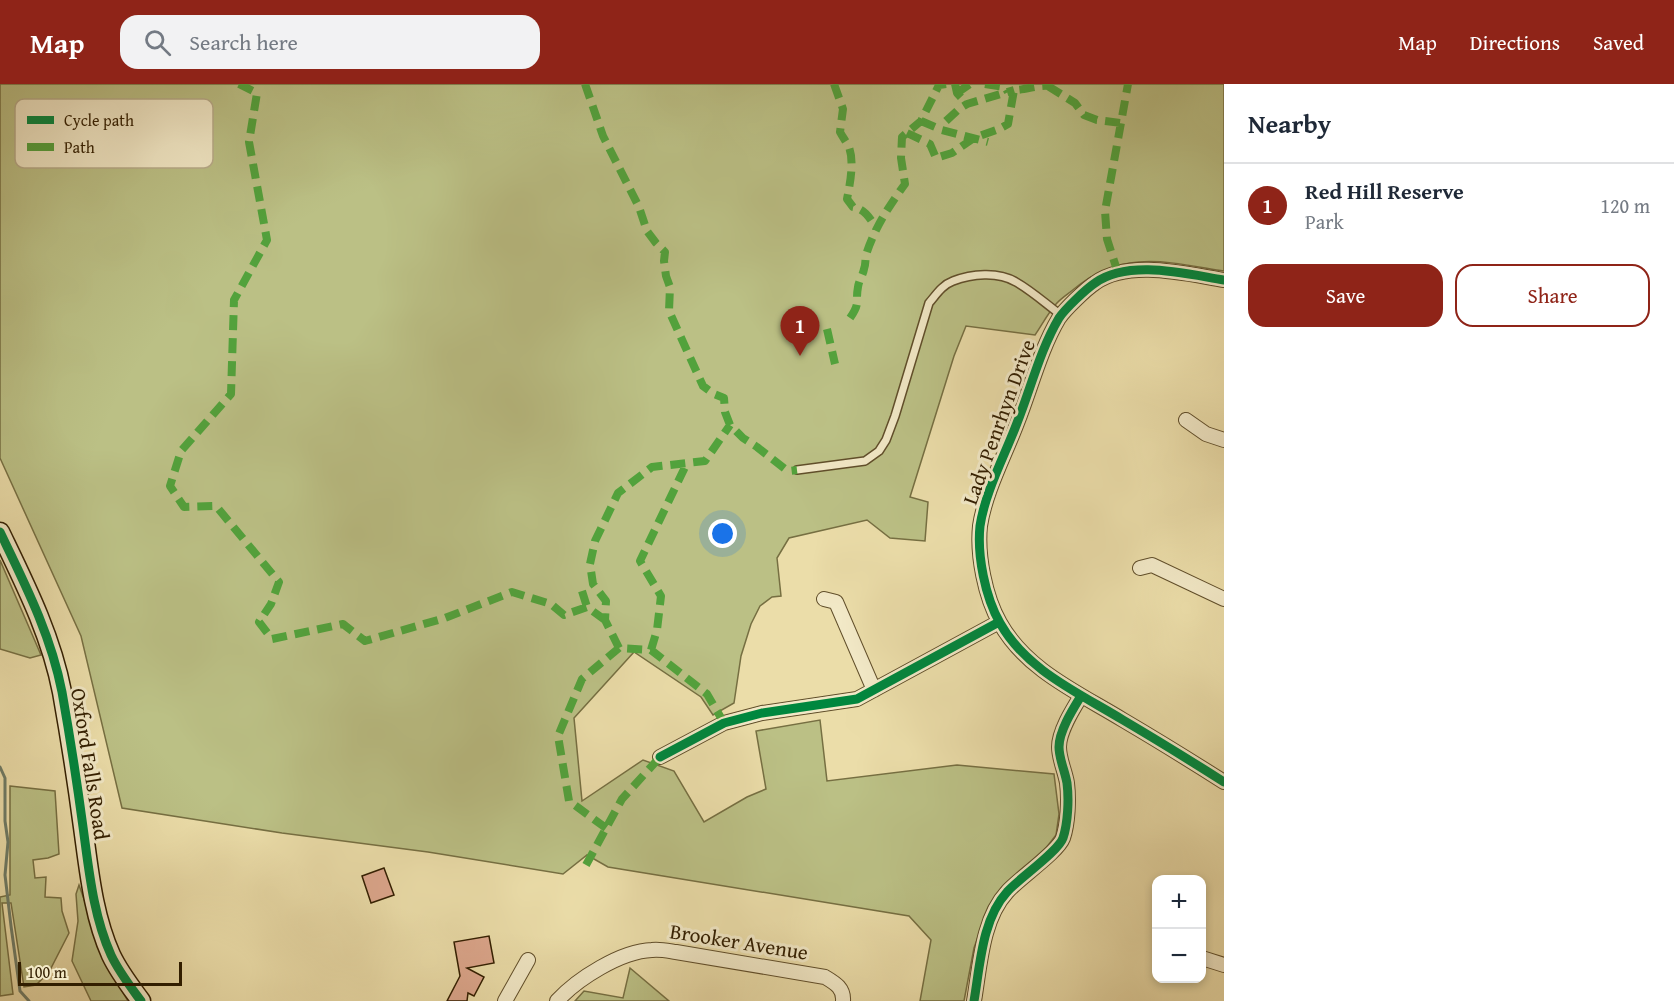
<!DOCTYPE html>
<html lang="en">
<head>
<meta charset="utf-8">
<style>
  :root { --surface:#fff; --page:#f2f2f3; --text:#1f2937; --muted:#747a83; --line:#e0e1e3; --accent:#8f2418 }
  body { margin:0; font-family:"Gentium Book Plus",serif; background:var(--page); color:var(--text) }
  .controls { position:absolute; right:18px; bottom:18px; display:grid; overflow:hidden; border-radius:12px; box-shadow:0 3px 9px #0003 }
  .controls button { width:54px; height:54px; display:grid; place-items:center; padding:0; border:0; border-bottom:2px solid var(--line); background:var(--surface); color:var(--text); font:30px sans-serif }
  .scale { position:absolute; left:18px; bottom:15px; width:164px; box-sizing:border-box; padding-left:6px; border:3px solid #321e00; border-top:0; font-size:16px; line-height:21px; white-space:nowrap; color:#321e00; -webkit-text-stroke:4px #f2e9c7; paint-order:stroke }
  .you { position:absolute; left:723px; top:450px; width:21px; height:21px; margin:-15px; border:4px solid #fff; border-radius:50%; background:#1a73e8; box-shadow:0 0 0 9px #1a73e833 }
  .badge { display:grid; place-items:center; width:39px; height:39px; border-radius:50%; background:var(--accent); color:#fff; font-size:20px; font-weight:700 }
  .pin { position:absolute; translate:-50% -50px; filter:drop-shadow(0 2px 3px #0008) }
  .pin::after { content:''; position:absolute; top:32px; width:21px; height:18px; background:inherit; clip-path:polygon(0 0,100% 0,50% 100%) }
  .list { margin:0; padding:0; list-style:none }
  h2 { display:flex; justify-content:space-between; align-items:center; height:78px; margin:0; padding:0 24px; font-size:26px }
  h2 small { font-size:20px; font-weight:400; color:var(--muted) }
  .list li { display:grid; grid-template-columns:39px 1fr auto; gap:18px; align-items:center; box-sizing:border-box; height:84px; padding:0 24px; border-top:2px solid var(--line) }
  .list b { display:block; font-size:22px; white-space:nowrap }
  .list p { margin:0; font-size:20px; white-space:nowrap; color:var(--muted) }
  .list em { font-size:20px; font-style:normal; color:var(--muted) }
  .actions { display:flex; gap:12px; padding:18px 24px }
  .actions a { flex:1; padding:14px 0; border:2px solid var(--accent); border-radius:18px; text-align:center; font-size:21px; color:var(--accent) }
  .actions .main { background:var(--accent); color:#fff }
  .icon { flex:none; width:33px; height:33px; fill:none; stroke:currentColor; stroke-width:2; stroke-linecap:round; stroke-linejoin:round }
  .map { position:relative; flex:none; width:1224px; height:917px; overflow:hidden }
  header { display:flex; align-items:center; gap:36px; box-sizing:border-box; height:84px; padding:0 30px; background:var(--accent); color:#fff }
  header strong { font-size:28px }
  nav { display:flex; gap:33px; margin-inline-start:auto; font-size:21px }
  .search { width:420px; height:54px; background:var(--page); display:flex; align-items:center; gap:15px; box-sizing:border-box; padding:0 21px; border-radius:18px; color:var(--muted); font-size:22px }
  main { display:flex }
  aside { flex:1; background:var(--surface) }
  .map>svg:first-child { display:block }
  .green { fill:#bbc085; stroke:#766f42; stroke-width:1.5 }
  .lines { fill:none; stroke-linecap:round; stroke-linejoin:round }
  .stream { stroke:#6f7c67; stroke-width:3 }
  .building { fill:#dda78d; stroke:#321e00; stroke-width:1.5 }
  .lane-casing { stroke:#604e2a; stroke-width:10 }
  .street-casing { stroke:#604e2a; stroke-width:16 }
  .secondary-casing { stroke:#321e00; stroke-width:21 }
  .lane { stroke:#f2e9c7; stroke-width:7 }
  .street { stroke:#f2e9c7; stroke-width:14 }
  .secondary { stroke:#f2e9c7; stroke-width:18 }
  .quiet { stroke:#52a23c; stroke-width:8; stroke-dasharray:15 8; stroke-linecap:butt }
  .cycleway-casing { stroke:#f2e9c7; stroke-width:13 }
  .cycleway { stroke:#00873e; stroke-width:9 }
  .labels { text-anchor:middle; stroke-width:6; stroke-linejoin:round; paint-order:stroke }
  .street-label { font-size:21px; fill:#321e00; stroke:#f2e9c7 }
  .key { fill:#f2e9c7; stroke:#b8ac8b; stroke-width:1.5 }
  .key-label { font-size:16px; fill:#321e00 }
</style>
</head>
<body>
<header>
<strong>Map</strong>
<div class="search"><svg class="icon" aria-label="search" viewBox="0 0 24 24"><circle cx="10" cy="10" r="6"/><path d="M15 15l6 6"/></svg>Search here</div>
<nav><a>Map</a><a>Directions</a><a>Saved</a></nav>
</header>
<main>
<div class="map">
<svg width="1224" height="917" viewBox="0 0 1224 917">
  <rect width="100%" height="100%" fill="#ebdda9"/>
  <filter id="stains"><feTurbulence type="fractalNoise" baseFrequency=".00333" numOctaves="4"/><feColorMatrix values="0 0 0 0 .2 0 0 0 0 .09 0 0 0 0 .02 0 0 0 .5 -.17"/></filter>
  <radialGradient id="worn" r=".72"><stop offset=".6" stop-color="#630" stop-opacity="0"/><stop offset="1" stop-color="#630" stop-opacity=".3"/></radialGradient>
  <path class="green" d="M0 0H1224V187C1167 178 1123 165 1074 205 1068 210 1061 214 1056 220 1048 229 1042 241 1035 251L966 242 954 272 910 413 928 418 925 457 890 454 867 436 789 454 777 474 781 512 772 513 760 522 751 540 741 572 734 619 713 631 701 613 634 568 574 634 582 717 643 676 674 687 704 738 747 713 766 705 756 647 820 636 827 697 957 681 1054 690 1059 730 1056 751 1046 764 1024 785 987 828 974 864 964 917H920L931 856 909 832 608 783 587 771 563 790 428 768 282 749 122 724 81 552 0 374Z
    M0 476 41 571 30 574 0 565Z
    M10 702 55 707 59 770 48 774 33 776 35 794 46 793 45 813 61 814 62 827 69 849 49 888 36 901 24 903 11 819H2L13 910 0 912V813L10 811Z
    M79 801 108 884 128 917H91L72 877 78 837 76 810Z
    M630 884 669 917H575L584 907 623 914Z"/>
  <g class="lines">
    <path class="stream" d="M0 683 5 694V737L8 758 5 791 11 842 20 907 29 917"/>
  </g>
  <path class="building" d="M384 784 394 811 371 819 362 792Z
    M489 852 494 879 467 884 484 893 474 912 468 909 467 917H447L460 892 454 858Z"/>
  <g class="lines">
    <defs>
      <path id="lane" d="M797 386 865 377 879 367 886 356 895 332 929 219C936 211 942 201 953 197 971 190 998 187 1016 198 1032 207 1046 220 1061 231"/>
      <path id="street" d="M1224 196C1186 190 1129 175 1095 199 1086 205 1065 225 1059 234 1040 266 1031 304 1017 339 1005 371 985 408 980 442 977 471 985 513 1000 539 1026 586 1079 609 1123 636 1157 656 1191 677 1224 698
        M1186 336 1206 350 1224 356
        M1140 484 1152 481 1224 515
        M824 515 836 518 874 606
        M660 673 724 639 762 629 857 615 999 538
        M1202 874 1224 881
        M505 917 528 876
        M557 917C577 895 621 867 652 866 660 865 669 867 676 868L825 893C835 899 844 904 843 917
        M974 917C980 882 982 835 1007 808 1018 795 1058 768 1063 754 1068 739 1069 715 1067 699 1065 687 1059 675 1059 663 1059 647 1073 625 1081 612"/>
      <path id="secondary" d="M0 448C25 500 51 551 62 608 70 653 77 698 83 743 89 786 93 831 111 871 119 888 130 902 141 917"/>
    </defs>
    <use href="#lane" class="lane-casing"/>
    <use href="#street" class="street-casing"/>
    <use href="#secondary" class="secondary-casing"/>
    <use href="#lane" class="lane"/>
    <use href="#street" class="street"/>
    <use href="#secondary" class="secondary"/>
    <path class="quiet" d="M239 0 257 9 249 58 267 156 234 216 231 310 181 367 170 402 184 423 216 422 279 498 271 520 259 538 272 555 343 540 365 557 445 534 512 508 551 520 564 531 587 523 605 536
      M585 0 603 52 639 123 647 147 656 159 665 168 664 177 666 192 670 203 669 227 703 302 714 310 724 314 725 328 730 341 743 354 757 363 785 385 789 387 797 386
      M834 0 843 25 840 48C842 52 845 56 848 61 855 75 850 100 847 115L853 123C865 125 870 134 876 144
      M955 0 957 9 967 20
      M985 0 1005 3 1008 8
      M1048 2 1075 19 1084 31 1097 36 1121 39
      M957 9 970 0
      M921 37 942 46 988 58
      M946 37 959 25 967 20 1014 6
      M907 49 930 60 936 74 952 69 974 54 999 45 1008 40 1014 6C1025 6 1038 1 1048 2V0
      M1118 189 1107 155 1105 127 1128 0
      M850 234C861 218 855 219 858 203 859 196 863 191 864 185 866 180 865 176 866 171 874 145 889 122 905 100L901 74 902 53 921 37 939 1 946 0
      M827 245 835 280
      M582 507 587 523
      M619 564 605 536 606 517 593 500 590 480 595 457 618 409 652 383 705 377 730 341
      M651 566 657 546 661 512 640 477 687 379
      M606 744 569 717 558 652 582 595 619 564 651 566 707 610 724 639
      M586 781 622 715 660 673"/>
    <defs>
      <path id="cycleway" d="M1224 196C1186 190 1129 175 1095 199 1086 205 1065 225 1059 234 1040 266 1031 304 1017 339 1005 371 985 408 980 442 977 471 985 513 1000 539 1026 586 1079 609 1123 636 1157 656 1191 677 1224 698
        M0 448C25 500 51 551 62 608 70 653 77 698 83 743 89 786 93 831 111 871 119 888 130 902 141 917
        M660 673 724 639 762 629 857 615 999 538
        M974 917C980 882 982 835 1007 808 1018 795 1058 768 1063 754 1068 739 1069 715 1067 699 1065 687 1059 675 1059 663 1059 647 1073 625 1081 612"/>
    </defs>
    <use href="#cycleway" class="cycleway-casing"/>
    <use href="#cycleway" class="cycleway"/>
  </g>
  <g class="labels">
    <g class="street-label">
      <text transform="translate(999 338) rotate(-70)" y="7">Lady Penrhyn Drive</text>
      <text transform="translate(90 680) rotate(81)" y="7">Oxford Falls Road</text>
      <text transform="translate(739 858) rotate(9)" y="7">Brooker Avenue</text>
    </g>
  </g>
  <rect x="15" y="15" width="198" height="69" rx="9" class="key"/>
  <rect x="27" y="32" width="27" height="8" fill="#00873e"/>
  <rect x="27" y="59" width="27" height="8" fill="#52a23c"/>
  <g class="key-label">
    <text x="64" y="42">Cycle path</text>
    <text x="64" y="69">Path</text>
  </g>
  <rect width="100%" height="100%" filter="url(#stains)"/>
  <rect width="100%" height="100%" fill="url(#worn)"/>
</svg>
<div class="controls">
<button>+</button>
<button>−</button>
</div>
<div class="scale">100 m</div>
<div class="you"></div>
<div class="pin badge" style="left:800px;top:272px">1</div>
</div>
<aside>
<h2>Nearby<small></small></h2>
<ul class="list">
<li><span class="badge">1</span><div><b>Red Hill Reserve</b><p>Park</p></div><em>120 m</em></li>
</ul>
<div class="actions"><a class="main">Save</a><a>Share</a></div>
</aside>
</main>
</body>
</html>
